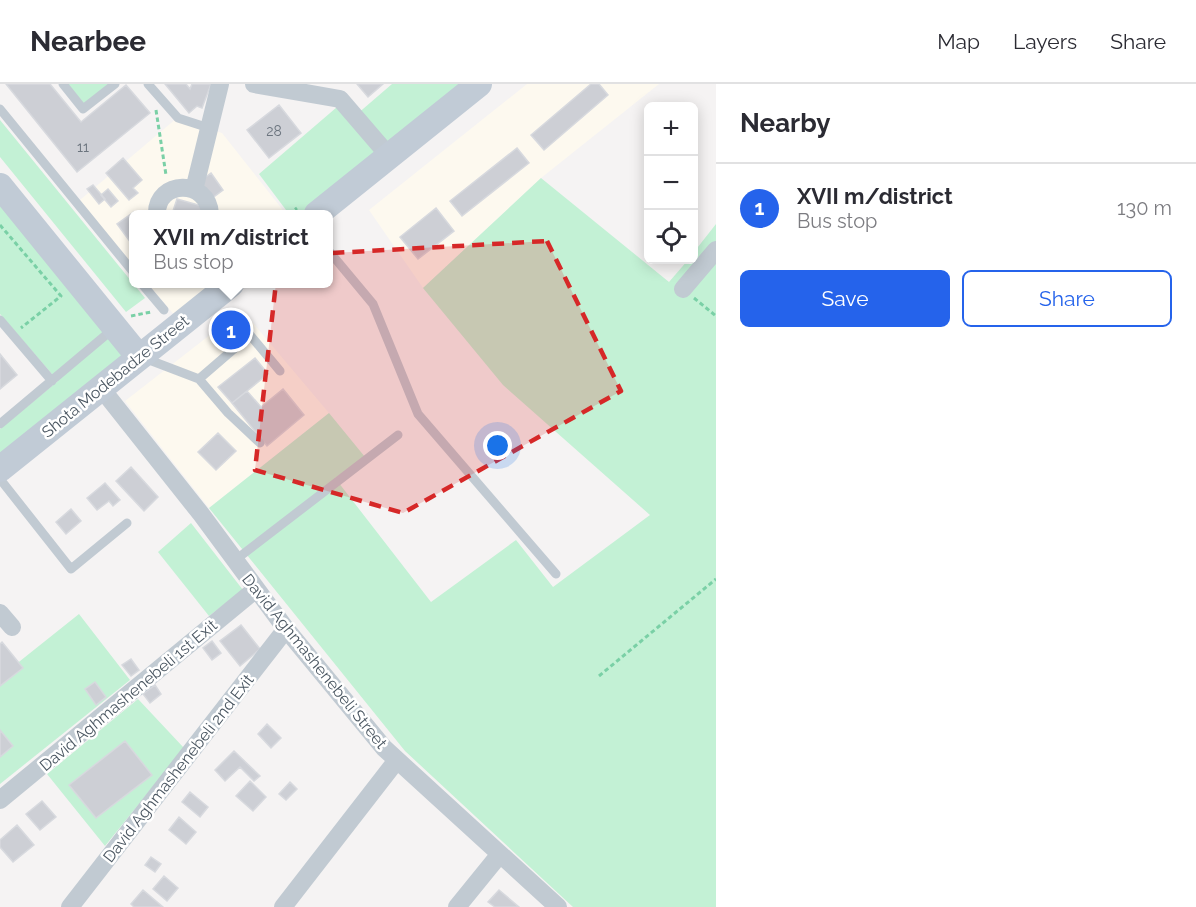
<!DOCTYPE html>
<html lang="en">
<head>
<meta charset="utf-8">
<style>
  :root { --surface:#fff; --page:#f7f7f7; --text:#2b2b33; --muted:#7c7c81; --line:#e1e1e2; --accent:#2563eb }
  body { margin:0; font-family:Raleway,sans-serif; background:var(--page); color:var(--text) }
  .controls { position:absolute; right:18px; top:18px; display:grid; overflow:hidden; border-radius:9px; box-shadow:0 3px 15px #0003 }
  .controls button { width:54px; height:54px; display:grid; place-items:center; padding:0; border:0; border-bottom:2px solid var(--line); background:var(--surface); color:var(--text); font:30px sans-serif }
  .you { position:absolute; left:498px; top:362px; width:21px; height:21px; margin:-15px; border:4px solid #fff; border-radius:50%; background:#1a73e8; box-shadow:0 0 0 9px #1a73e833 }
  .badge { display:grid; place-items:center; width:39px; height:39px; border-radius:50%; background:var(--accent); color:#fff; font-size:20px; font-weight:700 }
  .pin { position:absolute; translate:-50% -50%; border:3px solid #fff; box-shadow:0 2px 6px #0006 }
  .popup { position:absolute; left:129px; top:126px; width:204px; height:78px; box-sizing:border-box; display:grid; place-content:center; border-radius:9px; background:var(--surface); filter:drop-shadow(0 2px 4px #0005); font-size:20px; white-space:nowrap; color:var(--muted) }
  .popup b { font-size:22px; color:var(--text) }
  .popup::after { content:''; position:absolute; left:50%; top:100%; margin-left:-12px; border:12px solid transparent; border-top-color:var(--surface) }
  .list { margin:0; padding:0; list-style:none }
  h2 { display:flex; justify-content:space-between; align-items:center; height:78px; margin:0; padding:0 24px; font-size:26px }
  h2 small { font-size:20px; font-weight:400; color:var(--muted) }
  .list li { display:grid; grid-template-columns:39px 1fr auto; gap:18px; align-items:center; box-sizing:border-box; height:90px; padding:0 24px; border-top:2px solid var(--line) }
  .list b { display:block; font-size:22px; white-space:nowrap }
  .list p { margin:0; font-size:20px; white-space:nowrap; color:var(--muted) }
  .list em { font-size:20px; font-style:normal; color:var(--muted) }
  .actions { display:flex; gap:12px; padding:18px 24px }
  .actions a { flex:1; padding:14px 0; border:2px solid var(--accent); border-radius:9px; text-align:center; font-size:21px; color:var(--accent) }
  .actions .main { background:var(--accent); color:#fff }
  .icon { flex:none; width:33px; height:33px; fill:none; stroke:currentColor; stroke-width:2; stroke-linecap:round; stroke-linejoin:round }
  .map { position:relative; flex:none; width:716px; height:823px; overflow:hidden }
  header { display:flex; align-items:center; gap:36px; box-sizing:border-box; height:84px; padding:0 30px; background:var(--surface); border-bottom:2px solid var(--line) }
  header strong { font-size:28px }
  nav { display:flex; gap:33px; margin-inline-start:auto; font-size:21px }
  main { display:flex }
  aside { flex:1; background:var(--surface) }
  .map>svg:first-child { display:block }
  .commercial { fill:#fdf9ef }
  .green { fill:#c3f1d5 }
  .building { fill:#cdcfd5; stroke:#d7d9de; stroke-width:1.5 }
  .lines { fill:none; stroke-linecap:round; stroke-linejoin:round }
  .path { stroke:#7ad0a6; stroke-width:3; stroke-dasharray:4.5 3; stroke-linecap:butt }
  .lane { stroke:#c1cad2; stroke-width:9 }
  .street { stroke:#c1cad2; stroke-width:18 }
  .secondary { stroke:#c1cbd6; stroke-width:26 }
  .marked { fill:#d62828; fill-opacity:0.2; stroke:#d62828; stroke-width:4.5; stroke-dasharray:12 8; stroke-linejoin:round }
  .labels { text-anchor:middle; stroke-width:5; stroke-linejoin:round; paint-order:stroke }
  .number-label { font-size:14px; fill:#6b747e }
  .street-label { font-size:16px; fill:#4a5661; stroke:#fff }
</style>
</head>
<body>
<header>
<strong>Nearbee</strong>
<nav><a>Map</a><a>Layers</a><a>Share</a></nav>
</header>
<main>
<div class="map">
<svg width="716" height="823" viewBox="0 0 716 823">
  <rect width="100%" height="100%" fill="#f5f3f3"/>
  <path class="commercial" d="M527 0H659L541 94 423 204 369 126Z
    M177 34 222 49 286 130H134L133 182 80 116Z
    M148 200H220L177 234Z
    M242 226 329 329 209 424 125 317Z"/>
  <path class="green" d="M68 0H109L84 20Z
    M392 0H467L306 130H289L259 90 344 17 356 31Z
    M0 36 145 214 126 228 0 73Z
    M541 94 669 198 688 176H694V168L716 140V823H573L405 667 209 424 329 329 365 373 335 394 431 518 516 456 553 503 650 431 503 301 423 204Z
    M0 113 125 271 0 382V345L58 297 0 230Z
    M191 439 243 506 209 532 158 468Z
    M79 530 130 596 0 700V593Z
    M138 615 184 664 105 762 47 690Z"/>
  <path class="building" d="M6 0H50L81 38 126 1 150 29 77 88Z
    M165 0H186L190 5 192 0H211L202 24 197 22 189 29Z
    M357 0H383L368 13Z
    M591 0H599L608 11 544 66 531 51Z
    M279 21 301 49 269 74 247 46Z
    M517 64 529 79 462 132 450 117Z
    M123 74 142 96 133 104 138 109 129 116 106 89Z
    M211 89 223 106 211 115 199 98Z
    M93 101 105 115 99 120 87 105Z
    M108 105 118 117 111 123 101 111Z
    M177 115 202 122 200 130H172Z
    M436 124 454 147 418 175 400 153Z
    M134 128 136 130H134V163L117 140Z
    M0 270 17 291 0 305Z
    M255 274 268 290 232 319 218 303Z
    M283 305 304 331 267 362 232 319 247 307 261 323Z
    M218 349 236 367 216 386 198 368Z
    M131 383 158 413 144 427 116 397Z
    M105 399 120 416 113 422 109 417 97 426 87 414Z
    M71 425 81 437 66 450 56 438Z
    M241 541 260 565 240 582 220 557Z
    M212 557 221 569 212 576 203 564Z
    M2 558 23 584 0 602V560Z
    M131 575 139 586 131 592 122 581Z
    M95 598 106 613 96 621 85 605Z
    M155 601 161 610 150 619 143 610Z
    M267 640 281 654 271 664 258 650Z
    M0 646 13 662 0 673Z
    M125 657 152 691 96 734 69 701Z
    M234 667 260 692 254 697 240 683 225 697 215 686Z
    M250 697 266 713 253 727 236 712Z
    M290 698 297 705 286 716 279 710Z
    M190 708 208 723 200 733 182 718Z
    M42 717 56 733 40 746 26 730Z
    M179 733 196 748 186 760 169 746Z
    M17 741 34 761 13 778 0 763V756Z
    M151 773 161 780 155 788 145 781Z
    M164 792 178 804 167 817 153 805Z
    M143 806 163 823H134L131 820Z
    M499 806 519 823H495L488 818Z"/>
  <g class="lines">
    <path class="path" d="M156 26 166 91
      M289 130 297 124
      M0 141 61 212 21 244
      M694 214 716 232
      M131 232 151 228
      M599 592 716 495"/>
    <path class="lane" d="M63 0 83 25 115 0
      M148 0 178 34 209 44
      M0 25 134 189
      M328 166 373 220 418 330 556 490
      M142 200 164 226
      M0 236 52 297
      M144 274 199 295 228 329 260 359
      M199 295 250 251 280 287
      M0 340 113 245
      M0 395 71 485 127 439
      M234 477 398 351"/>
    <path class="street" d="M254 0 340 15 389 72
      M194 106 220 0
      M157 130C156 96 208 94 210 130
      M683 205 716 166
      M101 304 201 430 286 545 384 664 558 823
      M0 529 12 543
      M0 716 255 506
      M70 823 286 545
      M283 823 397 676
      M457 823 500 770"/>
    <path class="secondary" d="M0 102 139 273
      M317 130 479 0
      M0 385 231 200"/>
  </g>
  <path class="marked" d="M547 157 621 307 403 429 255 386 279 172Z"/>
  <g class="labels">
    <g class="number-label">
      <text x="274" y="52">28</text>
      <text x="83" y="68">11</text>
    </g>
    <g class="street-label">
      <text transform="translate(115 292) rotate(-39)" y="6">Shota Modebadze Street</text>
      <text transform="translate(315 577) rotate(51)" y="6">David Aghmashenebeli Street</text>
      <text transform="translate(128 611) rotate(-40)" y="6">David Aghmashenebeli 1st Exit</text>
      <text transform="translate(178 684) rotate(-52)" y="6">David Aghmashenebeli 2nd Exit</text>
    </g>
  </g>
</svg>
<div class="controls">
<button>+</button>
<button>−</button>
<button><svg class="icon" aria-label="locate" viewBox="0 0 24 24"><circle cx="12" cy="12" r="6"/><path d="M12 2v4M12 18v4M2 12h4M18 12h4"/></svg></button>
</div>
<div class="you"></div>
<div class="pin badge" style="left:231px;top:246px">1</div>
<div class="popup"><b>XVII m/district</b>Bus stop</div>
</div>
<aside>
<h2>Nearby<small></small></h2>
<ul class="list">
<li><span class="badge">1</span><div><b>XVII m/district</b><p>Bus stop</p></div><em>130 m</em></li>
</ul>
<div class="actions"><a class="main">Save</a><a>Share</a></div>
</aside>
</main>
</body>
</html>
